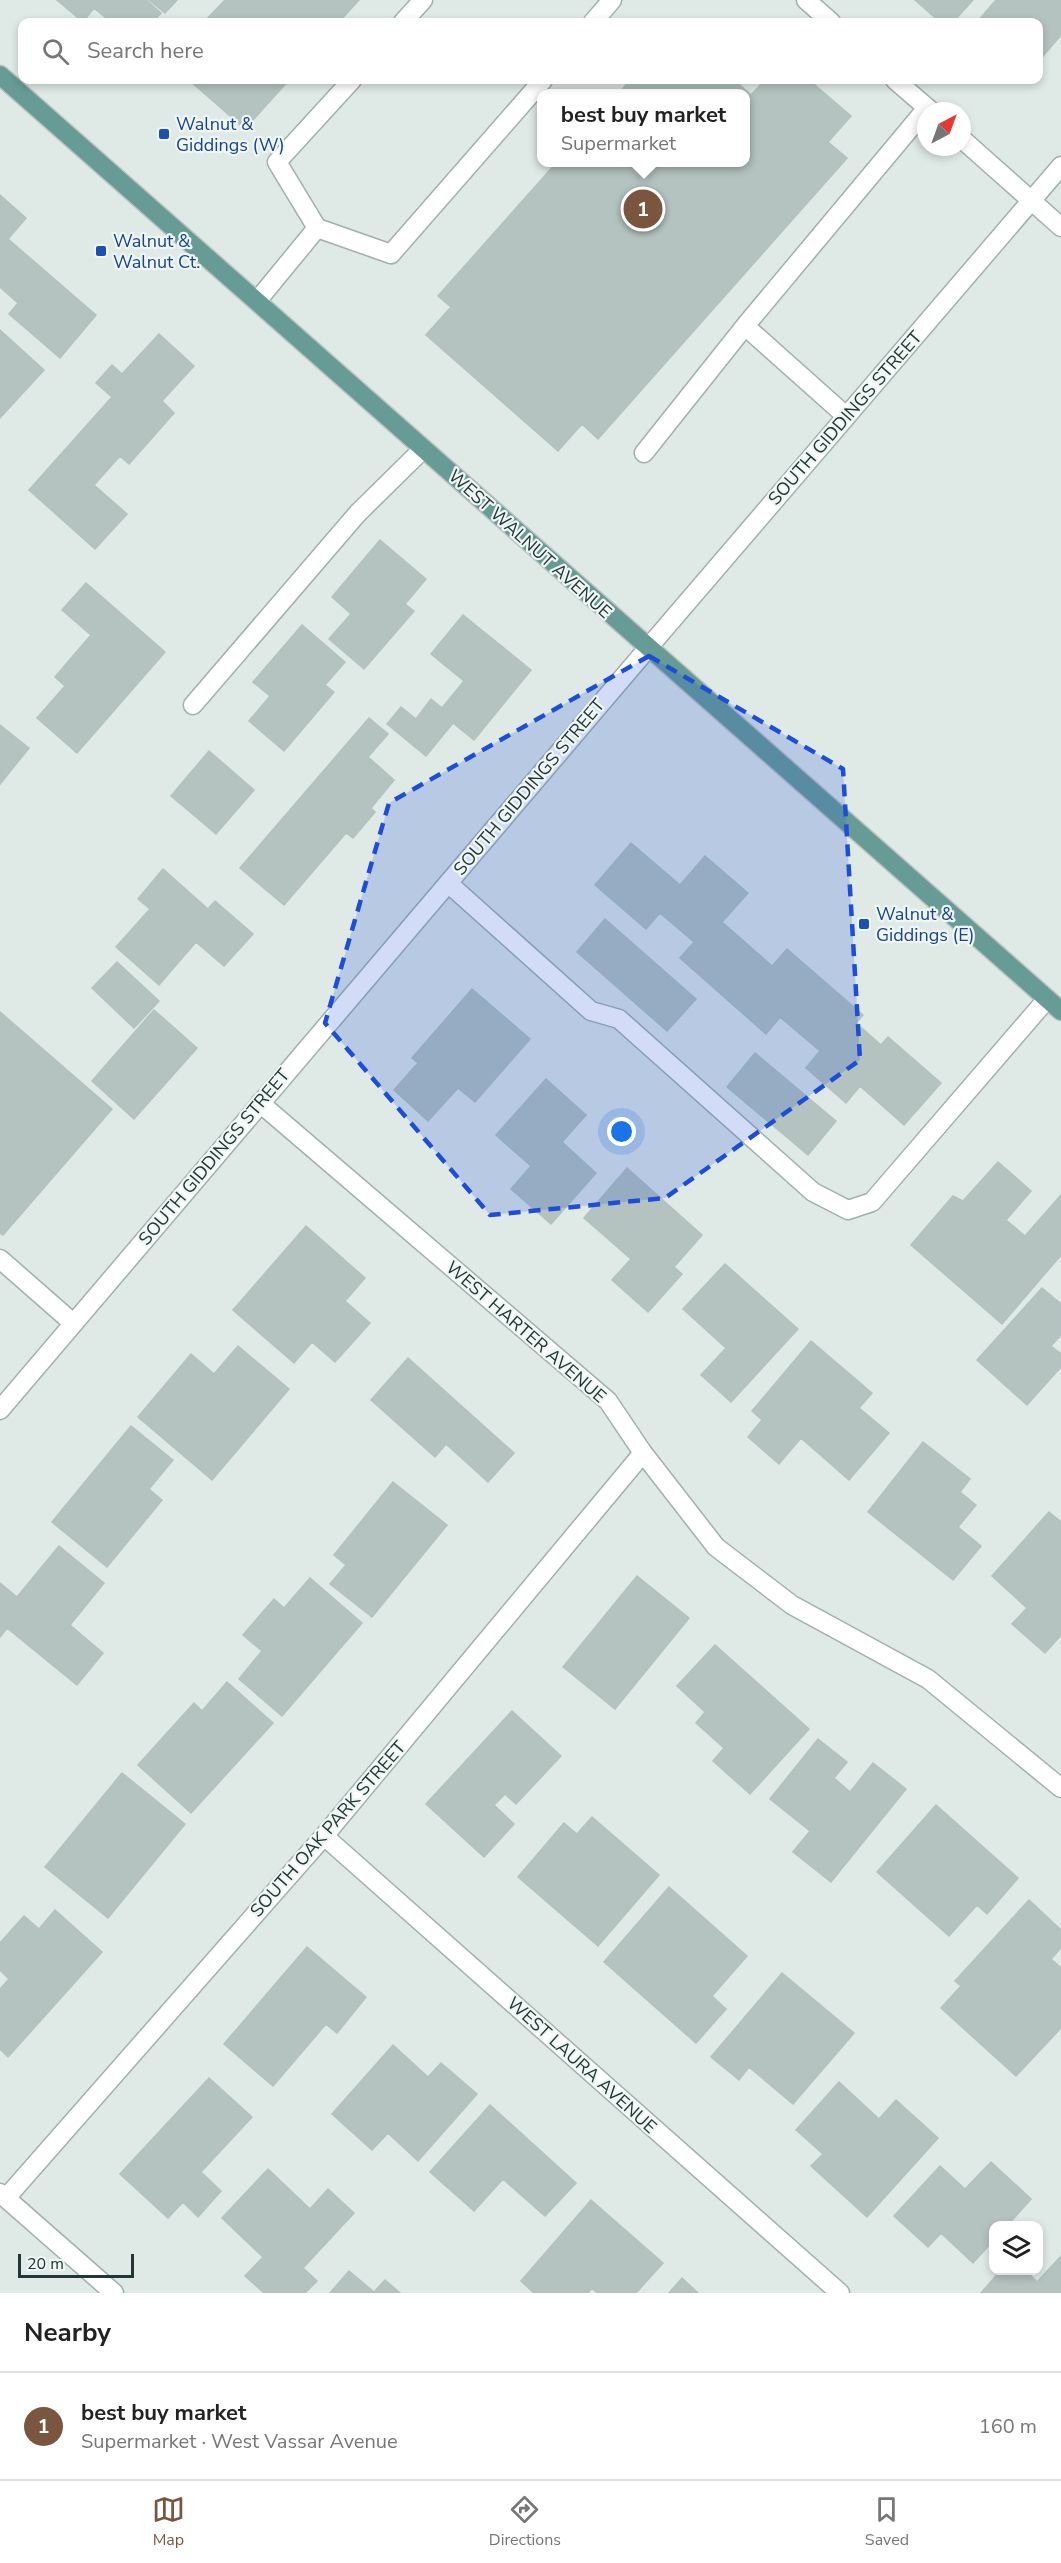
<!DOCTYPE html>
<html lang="en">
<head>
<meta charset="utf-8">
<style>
  :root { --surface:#fff; --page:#f2f2f2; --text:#222; --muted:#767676; --line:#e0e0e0; --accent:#7a563e }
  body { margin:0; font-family:"Nunito Sans",sans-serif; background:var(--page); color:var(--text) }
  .controls { position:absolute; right:18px; bottom:18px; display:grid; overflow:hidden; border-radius:12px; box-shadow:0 3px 9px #0003 }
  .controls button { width:54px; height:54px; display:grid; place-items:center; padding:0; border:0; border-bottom:2px solid var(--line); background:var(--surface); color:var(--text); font:30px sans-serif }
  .compass { position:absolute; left:917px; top:102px; width:54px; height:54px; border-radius:50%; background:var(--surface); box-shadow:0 3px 9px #0003; rotate:41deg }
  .scale { position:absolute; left:18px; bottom:15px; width:116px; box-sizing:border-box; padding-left:6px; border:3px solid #213735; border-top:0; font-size:16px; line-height:21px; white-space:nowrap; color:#213735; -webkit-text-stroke:4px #eff6f3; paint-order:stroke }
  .you { position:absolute; left:622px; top:1132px; width:21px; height:21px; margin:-15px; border:4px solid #fff; border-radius:50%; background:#1a73e8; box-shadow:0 0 0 9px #1a73e833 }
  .badge { display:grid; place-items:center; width:39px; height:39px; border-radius:50%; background:var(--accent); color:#fff; font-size:20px; font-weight:700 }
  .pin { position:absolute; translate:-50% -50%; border:3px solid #fff; box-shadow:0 2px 6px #0006 }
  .popup { position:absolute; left:537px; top:89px; width:213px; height:78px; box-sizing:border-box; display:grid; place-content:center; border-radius:12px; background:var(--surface); filter:drop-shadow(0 2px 4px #0005); font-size:20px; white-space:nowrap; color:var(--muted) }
  .popup b { font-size:22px; color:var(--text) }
  .popup::after { content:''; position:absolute; left:50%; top:100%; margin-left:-12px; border:12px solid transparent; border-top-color:var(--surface) }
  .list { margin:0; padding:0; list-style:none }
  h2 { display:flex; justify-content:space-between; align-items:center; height:78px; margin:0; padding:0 24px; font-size:26px }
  h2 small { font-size:20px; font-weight:400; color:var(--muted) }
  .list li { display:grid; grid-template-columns:39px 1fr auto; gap:18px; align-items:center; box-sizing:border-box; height:108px; padding:0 24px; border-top:2px solid var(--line) }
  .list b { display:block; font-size:22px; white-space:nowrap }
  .list p { margin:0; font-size:20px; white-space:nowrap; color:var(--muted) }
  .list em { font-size:20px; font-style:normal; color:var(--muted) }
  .icon { flex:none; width:33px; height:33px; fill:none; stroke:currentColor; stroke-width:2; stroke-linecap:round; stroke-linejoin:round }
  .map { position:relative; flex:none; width:1061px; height:2293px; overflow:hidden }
  .search { position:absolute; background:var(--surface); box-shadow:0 3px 9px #0003; left:18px; right:18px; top:18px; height:66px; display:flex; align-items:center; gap:15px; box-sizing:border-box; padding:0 21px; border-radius:12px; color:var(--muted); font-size:22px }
  .sheet { height:186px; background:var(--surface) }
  nav { display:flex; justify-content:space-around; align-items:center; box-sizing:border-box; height:84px; border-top:2px solid var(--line); background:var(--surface); font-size:16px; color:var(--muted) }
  nav a { display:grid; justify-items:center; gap:3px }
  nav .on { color:var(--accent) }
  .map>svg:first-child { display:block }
  .building { fill:#b4c3bf; stroke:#b2c2be; stroke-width:1.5 }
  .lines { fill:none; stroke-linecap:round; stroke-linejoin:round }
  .minor-casing { stroke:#a2b0ad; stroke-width:21 }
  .major-casing { stroke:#bcc3c2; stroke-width:21 }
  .minor { stroke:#fff; stroke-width:18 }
  .major { stroke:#679b96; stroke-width:18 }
  .marked { fill:#1d4ed8; fill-opacity:0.2; stroke:#1d4ed8; stroke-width:4.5; stroke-dasharray:12 8; stroke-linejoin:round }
  .transit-dot { fill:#1a4fb4; stroke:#eff6f3; stroke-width:2 }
  .labels { text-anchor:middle; stroke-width:4.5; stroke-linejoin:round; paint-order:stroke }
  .transit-label { font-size:18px; fill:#164399; stroke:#eff6f3; text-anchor:start }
  .street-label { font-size:18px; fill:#213735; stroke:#eff6f3 }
</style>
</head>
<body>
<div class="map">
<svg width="1061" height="2293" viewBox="0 0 1061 2293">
  <rect width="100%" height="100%" fill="#dfe9e6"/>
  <path class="building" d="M57 0H146L161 13 153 22H111L94 8 83 22Z
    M149 0H177L165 13Z
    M225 0H359L339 22H204Z
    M915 0H973L953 22H940Z
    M996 0H1061V35L1038 62V22H977Z
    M189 80H289L245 129Z
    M630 80H734L751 95 765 80H809L851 116 828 142 847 158 598 439 582 424 558 451 426 335 451 307 438 296 557 162H745V94H618Z
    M0 195 26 218 8 239 96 315 60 358 9 314 18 303 0 287Z
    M0 330 44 370 0 418Z
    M159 334 194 366 162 401 174 413 129 464 120 456 94 485 127 514 95 549 29 490 112 397 96 383 112 365 122 374Z
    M380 540 426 579 405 604 414 611 364 669 329 639 351 614 332 597Z
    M86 583 165 652 77 753 37 718 65 686 55 677 91 635 62 610Z
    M463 615 531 670 474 740 453 723 426 756 387 724 401 707 416 719 431 699 442 708 464 681 431 654Z
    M302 625 345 662 325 685 334 692 284 751 249 721 270 696 253 682Z
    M369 718 388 734 368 757 394 780 371 808 375 812 353 838 346 833 284 905 240 868Z
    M0 725 29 748 0 784Z
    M209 751 254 790 216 834 171 796Z
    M631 843 680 885 705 856 748 893 722 922 772 966 787 949 863 1015 856 1023 881 1045 888 1037 941 1083 904 1125 860 1086 846 1103 806 1068 820 1051 780 1017 766 1034 680 958 694 942 660 913 646 929 595 885Z
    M163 869 208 909 215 901 253 934 224 966 196 942 159 985 116 947 150 909 138 899Z
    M605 919 696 999 667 1031 577 952Z
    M117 962 159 1001 134 1028 92 988Z
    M472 989 530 1039 475 1102 458 1088 428 1121 394 1090 418 1063 412 1058Z
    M154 1010 197 1048 134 1119 92 1081Z
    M0 1012 112 1109 3 1235 0 1233Z
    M755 1053 836 1121 808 1155 727 1087Z
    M546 1079 586 1115 562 1142 596 1173 551 1224 511 1189 531 1166 496 1135Z
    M998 1162 1031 1191 1006 1220 1025 1236 1061 1195V1255L1002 1324 911 1245 953 1196 963 1201Z
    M627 1168 702 1235 674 1267 682 1274 648 1312 612 1280 631 1259 584 1218Z
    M306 1226 365 1278 345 1301 370 1323 335 1362 312 1342 294 1363 233 1310Z
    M725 1264 798 1329 731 1402 701 1375 726 1348 683 1309Z
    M1042 1288 1061 1304V1335L1051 1346 1061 1354V1367L1027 1405 977 1360Z
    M811 1341 872 1393 859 1408 889 1433 849 1480 801 1438 779 1464 748 1437 762 1420 752 1411Z
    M238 1346 289 1389 212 1480 138 1417 191 1354 214 1374Z
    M408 1358 514 1453 488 1482 446 1444 435 1457 371 1400Z
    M131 1426 173 1460 149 1489 162 1500 107 1567 52 1522Z
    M923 1442 970 1479 960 1492 976 1505 958 1527 981 1546 953 1580 868 1512Z
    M393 1482 447 1525 372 1617 330 1584 346 1565 334 1555Z
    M1049 1512 1061 1522V1635L1045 1653 1012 1624 1027 1608 992 1576Z
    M59 1546 104 1583 70 1625 103 1653 77 1685 7 1628 0 1637V1583L17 1597Z
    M637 1576 689 1618 615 1709 563 1667Z
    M310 1578 362 1623 282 1716 239 1679 262 1651 243 1635 274 1599 284 1608Z
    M715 1645 809 1729 750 1794 713 1761 724 1748 696 1723 705 1712 677 1686Z
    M227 1682 273 1723 191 1813 138 1765 194 1703 202 1711Z
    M512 1711 561 1756 516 1804 505 1794 494 1805 514 1824 484 1857 426 1804Z
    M818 1739 847 1762 834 1778 850 1792 873 1763 906 1789 831 1882 793 1852 810 1831 770 1799Z
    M122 1773 185 1824 108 1918 45 1867Z
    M936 1805 1018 1878 987 1914 977 1905 949 1936 877 1872Z
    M592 1817 659 1875 598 1946 518 1877 564 1823 577 1834Z
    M669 1887 747 1956 712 1996 726 2009 696 2043 604 1962Z
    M1029 1900 1061 1930V1948L1051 1959 1061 1968V2028L1016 2076 941 2008 961 1986 955 1981Z
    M55 1910 102 1952 8 2057 0 2049V1989L9 1979 0 1970V1943L24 1916 39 1929Z
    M307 1947 366 1997 337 2033 326 2024 273 2086 224 2044Z
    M782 1973 854 2033 793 2104 749 2067 739 2080 711 2057Z
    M393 2045 428 2077 441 2063 477 2094 418 2161 388 2133 372 2150 332 2114Z
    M209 2078 252 2117 201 2172 221 2191 198 2217 183 2202 168 2218 120 2174Z
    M839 2082 879 2119 896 2100 938 2138 867 2217 811 2166 823 2154 796 2130Z
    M490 2105 576 2183 545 2216 503 2179 474 2211 430 2172Z
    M991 2162 1031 2199 1007 2226H994V2240L973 2263 941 2233 928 2247 894 2216 940 2166 965 2189Z
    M268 2169 310 2209 328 2189 354 2213 303 2268 317 2281 305 2293H264L245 2276 263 2257 222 2218Z
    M591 2200 663 2263 636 2293H597L592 2288 588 2293H534L521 2281Z
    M1061 2256V2293H981L1001 2270H1025L1037 2282Z
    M349 2271 374 2292 385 2280 400 2293H330Z
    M682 2278 698 2293H669Z"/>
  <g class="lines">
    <defs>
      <path id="minor" d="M806 0 831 22
        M403 22 423 0
        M593 22 612 0
        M895 80 931 111
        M962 139 1061 227
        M317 228 391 254 543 80
        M257 301 317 228 277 162 352 80
        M745 326 846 416
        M644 453 745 326 927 108
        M193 705 358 513 423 449
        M448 883 591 1011 619 1019 813 1192 848 1210 872 1202 1047 999
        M260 1103 608 1401 643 1453 716 1547 792 1605 928 1679 1061 1788
        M0 1259 73 1323
        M0 1410 648 648 1061 166
        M324 1836 840 2293
        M0 2193 114 2293
        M6 2198 324 1836 643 1453"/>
      <path id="major" d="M0 75 1061 1011"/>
    </defs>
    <use href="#minor" class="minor-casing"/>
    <use href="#major" class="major-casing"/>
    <use href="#minor" class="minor"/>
    <use href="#major" class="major"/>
  </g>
  <path class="marked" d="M649 656 843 769 860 1060 665 1198 490 1215 325 1023 389 803Z"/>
  <g class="transit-dot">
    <rect x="158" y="128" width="12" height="12" rx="3"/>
    <rect x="95" y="245" width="12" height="12" rx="3"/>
    <rect x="858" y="918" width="12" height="12" rx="3"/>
  </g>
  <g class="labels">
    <g class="transit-label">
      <text x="176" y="130">Walnut &amp;<tspan x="176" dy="21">Giddings (W)</tspan></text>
      <text x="113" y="247">Walnut &amp;<tspan x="113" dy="21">Walnut Ct.</tspan></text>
      <text x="876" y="920">Walnut &amp;<tspan x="876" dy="21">Giddings (E)</tspan></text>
    </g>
    <g class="street-label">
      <text transform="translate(845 418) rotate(-49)" y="6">SOUTH GIDDINGS STREET</text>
      <text transform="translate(530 544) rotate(42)" y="6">WEST WALNUT AVENUE</text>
      <text transform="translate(529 787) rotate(-50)" y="6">SOUTH GIDDINGS STREET</text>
      <text transform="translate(214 1157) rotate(-50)" y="6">SOUTH GIDDINGS STREET</text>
      <text transform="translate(526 1332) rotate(41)" y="6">WEST HARTER AVENUE</text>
      <text transform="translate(328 1829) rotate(-49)" y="6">SOUTH OAK PARK STREET</text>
      <text transform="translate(582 2065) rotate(42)" y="6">WEST LAURA AVENUE</text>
    </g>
  </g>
</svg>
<div class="controls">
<button><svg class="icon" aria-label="layers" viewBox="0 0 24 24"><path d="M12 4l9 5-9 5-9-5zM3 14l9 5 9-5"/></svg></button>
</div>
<svg class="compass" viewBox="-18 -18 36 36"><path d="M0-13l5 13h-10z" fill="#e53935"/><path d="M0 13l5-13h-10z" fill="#767676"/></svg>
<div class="scale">20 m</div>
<div class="you"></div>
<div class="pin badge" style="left:643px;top:209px">1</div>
<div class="popup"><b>best buy market</b>Supermarket</div>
<div class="search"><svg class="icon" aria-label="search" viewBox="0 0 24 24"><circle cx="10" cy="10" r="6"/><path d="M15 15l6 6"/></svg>Search here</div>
</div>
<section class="sheet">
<h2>Nearby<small></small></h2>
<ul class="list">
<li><span class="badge">1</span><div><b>best buy market</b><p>Supermarket · West Vassar Avenue</p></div><em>160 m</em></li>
</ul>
</section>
<nav>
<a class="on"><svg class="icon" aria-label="map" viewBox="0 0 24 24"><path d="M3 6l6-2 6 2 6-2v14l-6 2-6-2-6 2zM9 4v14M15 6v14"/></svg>Map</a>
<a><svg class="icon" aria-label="directions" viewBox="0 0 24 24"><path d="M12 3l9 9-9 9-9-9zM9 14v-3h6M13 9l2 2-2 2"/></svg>Directions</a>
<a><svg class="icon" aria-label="saved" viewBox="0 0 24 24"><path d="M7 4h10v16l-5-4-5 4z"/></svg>Saved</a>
</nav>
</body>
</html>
